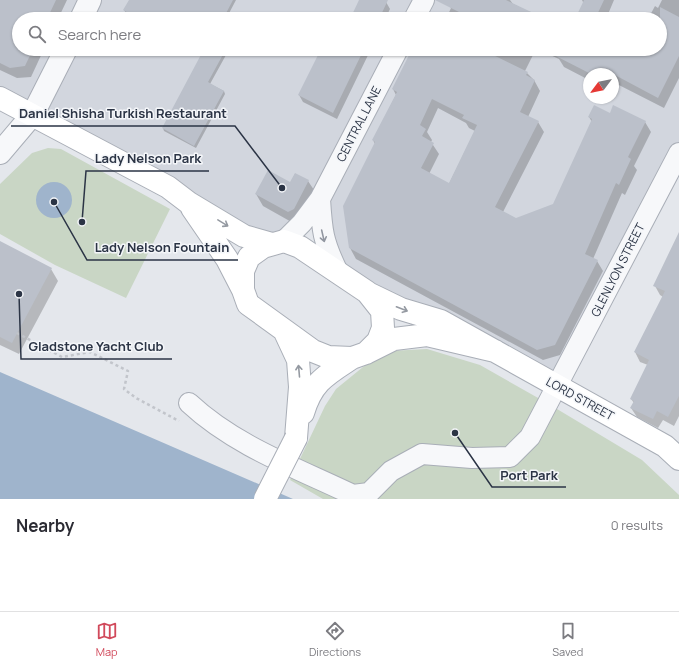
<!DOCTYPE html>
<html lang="en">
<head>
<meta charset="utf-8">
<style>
  :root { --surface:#fff; --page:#f7f7f7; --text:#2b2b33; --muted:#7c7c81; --line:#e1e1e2; --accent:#d1495b }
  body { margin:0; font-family:Manrope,sans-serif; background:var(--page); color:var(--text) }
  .compass { position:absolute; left:583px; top:68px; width:36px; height:36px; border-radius:50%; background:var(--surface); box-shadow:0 1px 3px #0004; rotate:238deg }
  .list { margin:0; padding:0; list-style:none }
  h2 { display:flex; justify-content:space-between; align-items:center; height:52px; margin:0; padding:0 16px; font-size:17px }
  h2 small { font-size:13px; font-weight:400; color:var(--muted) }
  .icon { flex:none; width:22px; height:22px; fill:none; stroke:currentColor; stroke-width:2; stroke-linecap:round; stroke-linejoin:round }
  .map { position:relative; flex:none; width:679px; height:499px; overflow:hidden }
  .search { position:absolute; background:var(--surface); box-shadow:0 1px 3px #0004; left:12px; right:12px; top:12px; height:44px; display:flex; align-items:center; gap:10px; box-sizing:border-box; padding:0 14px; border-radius:22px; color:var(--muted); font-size:15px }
  .sheet { height:112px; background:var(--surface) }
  nav { display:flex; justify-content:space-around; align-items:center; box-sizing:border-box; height:56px; border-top:1px solid var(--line); background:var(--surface); font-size:11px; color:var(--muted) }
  nav a { display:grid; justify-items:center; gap:2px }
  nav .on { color:var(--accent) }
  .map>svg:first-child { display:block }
  .built { fill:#d2d6de; fill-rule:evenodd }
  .green { fill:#c9d6c5 }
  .water { fill:#9fb4cc }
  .shadow { fill:#0003; fill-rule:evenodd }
  .building { fill:#bbc0ca; fill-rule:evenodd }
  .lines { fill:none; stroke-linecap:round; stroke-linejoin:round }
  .minor-casing { stroke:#a9aeb7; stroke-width:22 }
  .tertiary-casing { stroke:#a9aeb7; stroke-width:24 }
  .secondary-casing { stroke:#a9aeb7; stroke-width:24 }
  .path { stroke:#c2c5cb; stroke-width:2.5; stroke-dasharray:3 3; stroke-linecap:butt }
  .minor { stroke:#f7f8fa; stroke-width:20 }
  .tertiary { stroke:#f7f8fa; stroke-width:22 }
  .secondary { stroke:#fff; stroke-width:22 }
  .secondary-bridge-casing { stroke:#a9aeb7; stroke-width:24; stroke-linecap:butt }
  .secondary-bridge { stroke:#fff; stroke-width:22 }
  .oneway { stroke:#959aa2 }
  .oneway2 { stroke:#9196a0 }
  .labels { text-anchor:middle; stroke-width:3; stroke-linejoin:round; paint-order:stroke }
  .street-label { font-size:12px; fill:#2b3445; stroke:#f4f6f9 }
  .leader { fill:none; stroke:#2b3445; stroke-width:1.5 }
  .callout-dot { fill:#2b3445; stroke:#f4f6f9; stroke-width:1.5 }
  .callout-label { font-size:13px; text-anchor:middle; font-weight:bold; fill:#2b3445; stroke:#f4f6f9; stroke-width:3; stroke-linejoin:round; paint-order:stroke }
</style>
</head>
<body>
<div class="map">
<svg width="679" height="499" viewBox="0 0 679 499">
  <rect width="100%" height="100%" fill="#e4e7ec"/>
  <path class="built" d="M0 0H679V153L558 387 325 262 320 200 272 244 0 98ZM19 19H660V49H19ZM589 74H613V98H589Z"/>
  <path class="green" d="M48 148 61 149 170 209 126 298 55 265 0 234V184L32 153Z
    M427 349 480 365 547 403 642 460 679 495V499H323L290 480 325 406 336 389 363 367 390 351Z"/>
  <path class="water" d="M36 200a18 18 0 1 1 36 0a18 18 0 1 1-36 0Z
    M0 372 293 499H0Z"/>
  <path class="shadow" d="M0 0H67L58 19H19V49H44L31 77 17 78 0 70Z
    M130 0H236L226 19H137L126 13 124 10Z
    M360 0H381L386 2 390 9 385 19H351Z
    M446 0H510L513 4 544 19H446L451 8Z
    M582 0H614L606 19H576L584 4Z
    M662 0H679V78L664 108 613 82V74H589V80L564 67 559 59 537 49H660V19H648L655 6 658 8Z
    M193 49H219L226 55 210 84 224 91 225 94 196 148 164 131 163 128 203 54Z
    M334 49H371L337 119 303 102 299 95Z
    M424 49H480L494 56 498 49H536L525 71 534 80 540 91 528 117 538 122 544 132 503 212 516 219 554 205 592 122 589 117 610 114 645 122 651 132 634 166 637 170 625 195 622 193 593 259 597 261 603 271 560 355 543 360 356 259 350 248 375 144 373 140 396 95 393 89ZM438 108 466 123 469 128 475 131 449 184 429 174 439 154 431 142 432 140 427 132Z
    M295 174 308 181 316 193 295 224 263 206 256 194 290 184Z
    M679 237V416L674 426 663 420 658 428 637 417 631 408 634 403 631 399 648 365 640 362 635 352 663 297 660 295 655 286Z
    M0 242 51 269 58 281 19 354 0 345Z"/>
  <path class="building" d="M0 0H56L47 19H19V49H33L25 66 10 68 0 63Z
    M129 0H233L223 19H139L123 10Z
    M359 0H388L379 19H350Z
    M435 0H506L546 19H473Z
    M584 0H604L595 19H575Z
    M660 7 679 17V56L658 98 613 74 601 69 598 74H591L542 49H660Z
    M204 49H226L208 82 224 91 194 146 162 128Z
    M321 49H364L333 113 298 95Z
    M412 49H481L528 72 526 75 535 80 520 112 539 121 495 207 516 218 553 204 592 119 588 117 594 105 610 113 613 105 646 121 628 157 631 159 619 185 616 183 585 254 598 260 555 345 537 350 349 248 343 206 375 142 372 140 397 92 392 89ZM432 99 464 115 462 118 477 125 449 183 421 168 434 143 422 136 426 129 420 125Z
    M268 170 290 182 295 173 309 180 294 209 288 212 255 194Z
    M679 232V396L668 417 657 411 653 419 630 408 634 401 630 399 649 360 634 352 665 291 653 286Z
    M0 241 52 268 12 343 0 337Z"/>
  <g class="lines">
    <defs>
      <path id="minor" d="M414 19 424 0
        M320 199C322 231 323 241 337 270
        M284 241 302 223 320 199 398 49
        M189 403C235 446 297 468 353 495L369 493 391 471 422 454 472 458 510 457 530 437 679 153"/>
      <path id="tertiary" d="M81 19 90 0
        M0 153 33 114 66 49"/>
      <path id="secondary" d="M0 98 168 187 189 203 244 236 272 244
        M192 208 227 259 243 290
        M370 294 401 309 441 321 665 446 679 459
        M284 330 298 360 300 387 296 438
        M366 353 378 341 383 328 382 311 367 292 300 247 284 241 263 247 249 257 243 271V290L248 304 313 351 328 357 352 358 366 353 394 339 427 335 495 351
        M303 413C312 382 326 375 352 358"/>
    </defs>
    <use href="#minor" class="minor-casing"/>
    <use href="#tertiary" class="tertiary-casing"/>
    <use href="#secondary" class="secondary-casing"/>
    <path class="path" d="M17 333 62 357 90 352 128 371 124 389 136 398 179 421"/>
    <use href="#minor" class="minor"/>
    <use href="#tertiary" class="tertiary"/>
    <use href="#secondary" class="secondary"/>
    <defs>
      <path id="secondary-bridge" d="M265 499 296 438"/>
    </defs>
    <use href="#secondary-bridge" class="secondary-bridge-casing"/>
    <use href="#secondary-bridge" class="secondary-bridge"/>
  </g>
  <defs><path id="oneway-shaft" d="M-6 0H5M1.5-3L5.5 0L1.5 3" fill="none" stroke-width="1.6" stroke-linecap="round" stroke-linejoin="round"/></defs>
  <g class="oneway">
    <use href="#oneway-shaft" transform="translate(223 223) rotate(31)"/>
    <use href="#oneway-shaft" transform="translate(402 309) rotate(21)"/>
    <use href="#oneway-shaft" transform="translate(299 371) rotate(-95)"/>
  </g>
  <use class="oneway2" href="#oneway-shaft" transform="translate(323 236) rotate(77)"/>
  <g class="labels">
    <g class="street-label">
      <text transform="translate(359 124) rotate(-63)" y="4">CENTRAL LANE</text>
      <text transform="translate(618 270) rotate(-63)" y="4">GLENLYON STREET</text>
      <text transform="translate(580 399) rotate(29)" y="4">LORD STREET</text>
    </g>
  </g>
  <path class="leader" d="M282 188L235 126H11M82 222L86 171H209M54 202L87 260H238M19 294L21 359H172M455 433L492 487H566"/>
  <g class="callout-dot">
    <circle cx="282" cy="188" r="4"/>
    <circle cx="82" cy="222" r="4"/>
    <circle cx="54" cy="202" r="4"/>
    <circle cx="19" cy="294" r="4"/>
    <circle cx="455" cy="433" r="4"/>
  </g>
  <g class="callout-label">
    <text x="123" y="118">Daniel Shisha Turkish Restaurant</text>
    <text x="148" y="163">Lady Nelson Park</text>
    <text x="162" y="252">Lady Nelson Fountain</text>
    <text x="96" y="351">Gladstone Yacht Club</text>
    <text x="529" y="480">Port Park</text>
  </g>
</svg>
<svg class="compass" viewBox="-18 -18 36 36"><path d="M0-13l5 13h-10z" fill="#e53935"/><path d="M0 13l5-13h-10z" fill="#7c7c81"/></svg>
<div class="search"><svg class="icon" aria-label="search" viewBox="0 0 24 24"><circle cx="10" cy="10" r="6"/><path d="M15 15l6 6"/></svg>Search here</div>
</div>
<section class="sheet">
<h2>Nearby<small>0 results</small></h2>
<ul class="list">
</ul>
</section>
<nav>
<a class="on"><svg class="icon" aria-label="map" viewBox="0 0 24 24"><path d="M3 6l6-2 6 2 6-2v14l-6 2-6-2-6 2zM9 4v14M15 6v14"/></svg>Map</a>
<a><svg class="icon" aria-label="directions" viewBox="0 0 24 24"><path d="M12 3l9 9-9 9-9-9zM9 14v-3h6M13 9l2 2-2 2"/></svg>Directions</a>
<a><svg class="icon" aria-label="saved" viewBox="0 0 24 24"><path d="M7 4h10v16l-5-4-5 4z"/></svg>Saved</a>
</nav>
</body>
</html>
